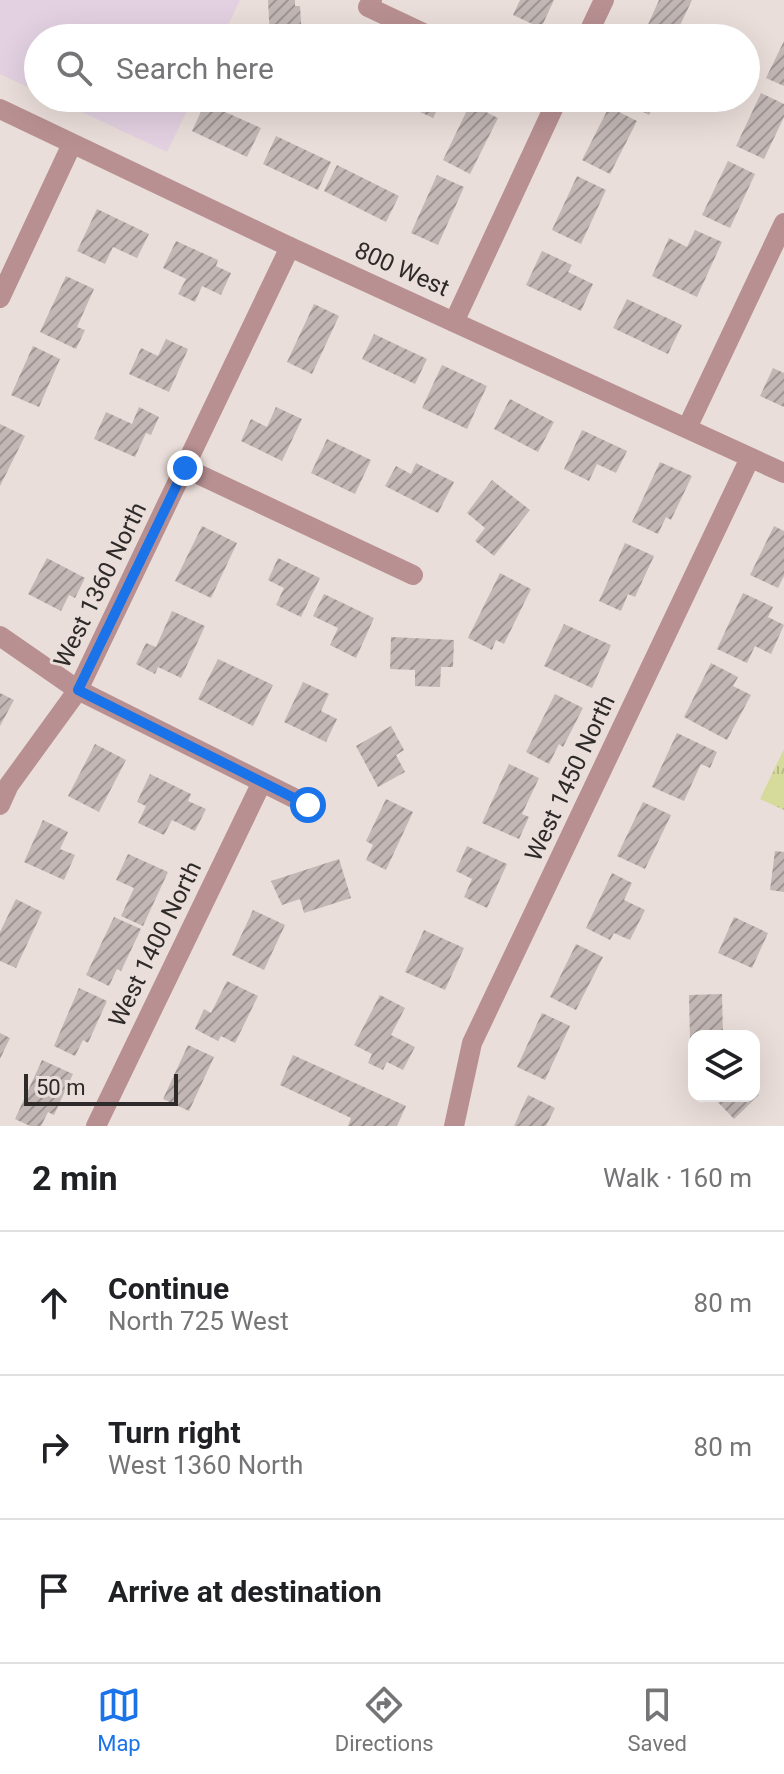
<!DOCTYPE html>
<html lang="en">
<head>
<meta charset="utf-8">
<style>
  :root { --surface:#fff; --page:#f2f2f2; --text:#202124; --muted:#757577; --line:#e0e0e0; --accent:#1a73e8 }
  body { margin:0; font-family:Roboto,sans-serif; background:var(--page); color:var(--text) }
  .controls { position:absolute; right:24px; bottom:24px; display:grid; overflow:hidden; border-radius:16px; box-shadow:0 8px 32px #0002 }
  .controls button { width:72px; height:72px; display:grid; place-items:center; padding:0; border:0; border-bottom:2px solid var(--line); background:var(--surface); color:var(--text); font:40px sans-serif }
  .scale { position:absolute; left:24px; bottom:20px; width:154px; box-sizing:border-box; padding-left:8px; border:4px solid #2e2a29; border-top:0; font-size:22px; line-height:28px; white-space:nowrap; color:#2e2a29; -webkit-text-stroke:6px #eadeda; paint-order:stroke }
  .stop { position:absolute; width:24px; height:24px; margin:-18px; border:6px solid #1a73e8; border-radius:50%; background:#fff }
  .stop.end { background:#1a73e8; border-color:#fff; box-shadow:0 2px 8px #0008 }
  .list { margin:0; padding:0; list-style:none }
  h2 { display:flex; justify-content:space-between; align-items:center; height:104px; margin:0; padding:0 32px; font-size:34px }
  h2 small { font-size:26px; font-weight:400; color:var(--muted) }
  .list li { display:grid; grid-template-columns:52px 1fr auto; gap:24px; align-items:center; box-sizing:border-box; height:144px; padding:0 32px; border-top:2px solid var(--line) }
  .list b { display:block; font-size:30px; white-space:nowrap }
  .list p { margin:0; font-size:26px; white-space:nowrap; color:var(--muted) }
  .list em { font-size:26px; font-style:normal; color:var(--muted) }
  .icon { flex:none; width:44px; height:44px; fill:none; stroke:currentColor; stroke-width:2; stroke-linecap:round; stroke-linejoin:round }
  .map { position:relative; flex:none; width:784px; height:1126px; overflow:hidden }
  .search { position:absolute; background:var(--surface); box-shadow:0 8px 32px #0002; left:24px; right:24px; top:24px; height:88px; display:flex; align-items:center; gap:20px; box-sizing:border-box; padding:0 28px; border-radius:44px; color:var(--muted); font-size:30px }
  .sheet { height:536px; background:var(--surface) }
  nav { display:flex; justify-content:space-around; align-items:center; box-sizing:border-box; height:112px; border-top:2px solid var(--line); background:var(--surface); font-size:22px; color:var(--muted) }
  nav a { display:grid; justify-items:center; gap:4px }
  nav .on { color:var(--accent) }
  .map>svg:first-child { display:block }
  .education { fill:#e3d1e1 }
  .park { fill:url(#park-tufts) }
  .building { fill:url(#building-hatch) }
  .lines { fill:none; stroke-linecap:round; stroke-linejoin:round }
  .minor { stroke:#b89092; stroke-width:20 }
  .tertiary { stroke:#b89092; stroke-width:20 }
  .route { stroke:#1a73e8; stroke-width:10 }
  .labels { text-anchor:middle; stroke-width:6; stroke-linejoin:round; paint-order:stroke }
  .street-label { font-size:24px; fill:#2e2a29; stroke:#eadeda }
</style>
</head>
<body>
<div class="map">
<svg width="784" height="1126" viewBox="0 0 784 1126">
  <defs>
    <pattern id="park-tufts" width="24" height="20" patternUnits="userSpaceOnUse" patternTransform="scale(2)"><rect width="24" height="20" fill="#d6da9b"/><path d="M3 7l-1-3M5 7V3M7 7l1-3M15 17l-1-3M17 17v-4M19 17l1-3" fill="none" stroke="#b8bb86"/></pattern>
    <pattern id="building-hatch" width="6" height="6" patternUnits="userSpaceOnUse" patternTransform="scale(2)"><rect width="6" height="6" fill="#c2b7b5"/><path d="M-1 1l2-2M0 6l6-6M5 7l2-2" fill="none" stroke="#9e9593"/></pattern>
  </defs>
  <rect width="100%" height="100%" fill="#eadeda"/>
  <path class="education" d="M0 0H240L222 38H38V92L0 74Z
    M52 98H193L167 152Z"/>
  <path class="park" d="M784 749V810L760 799Z"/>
  <path class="building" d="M268 0H295V6H300L302 38H270Z
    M520 0H554L541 28 513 15Z
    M659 0H692L674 38H664L646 29Z
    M784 41V86L766 78Z
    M761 93 784 104V117L764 159 736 146Z
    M390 98H443L433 118Z
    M616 98H658L649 115Z
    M205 103 261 128 247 157 192 131Z
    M470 104 498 118 470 174 443 160Z
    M609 107 637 121 610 174 582 160Z
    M276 136 331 162 318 190 263 164Z
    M728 161 755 174 730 228 702 215Z
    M337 165 399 196 386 222 324 191Z
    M437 175 464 187 438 245 411 233Z
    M577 176 606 190 581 244 552 230Z
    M97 209 149 234 137 258 113 247 105 264 77 251Z
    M695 230 722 242 697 297 652 276 669 238 687 247Z
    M176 241 218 260 216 266 231 273 221 295 202 286 195 302 178 294 186 279 163 268Z
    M542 251 572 265 568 272 593 284 581 311 526 285Z
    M66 276 94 289 77 327 85 330 76 349 40 332Z
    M627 299 682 325 668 354 613 328Z
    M314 304 339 316 312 374 287 362Z
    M374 334 427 359 415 384 362 359Z
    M166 339 188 349 169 392 129 374 141 348 158 356Z
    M33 346 60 359 39 407 11 395Z
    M442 365 487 386 467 429 422 408Z
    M773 368 784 373V407L760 396Z
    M510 399 554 422 538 452 494 429Z
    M139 407 159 417 151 435 146 433 135 457 94 439 106 412 132 424Z
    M276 407 302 419 282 461 241 441 251 419 267 427Z
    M0 424 25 436 0 486Z
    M582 430 627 451 616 473 597 464 589 481 564 469Z
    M327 439 371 460 355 494 311 473Z
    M660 462 692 476 671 520 666 517 658 534 632 522Z
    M416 463 454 482 438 513 385 486 396 466 411 474Z
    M492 480 530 510 494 556 475 541 485 528 467 513Z
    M202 526 237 543 211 598 175 581Z
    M774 526 784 531V576L778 588 750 575Z
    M625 543 654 556 635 597 628 594 621 611 599 601Z
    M47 558 85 578 75 598 69 595 61 611 28 594Z
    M278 558 320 578 301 617 276 605 284 588 268 580Z
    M500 573 531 589 504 644 496 640 492 650 468 638Z
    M743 593 773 607 768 617 784 625 771 654 755 646 747 663 717 649Z
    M324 594 374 618 356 658 330 645 338 628 313 616Z
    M172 611 205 626 181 678 158 667 155 674 136 664 146 643 156 647Z
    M564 624 611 645 592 688 544 666Z
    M391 637 454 640 453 667H441L440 687 415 686V670L390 669Z
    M218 659 273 685 253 726 198 699Z
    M711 663 738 677 733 686 751 695 727 740 684 717Z
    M303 682 329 694 321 711 337 719 326 742 284 722Z
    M0 693 14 700 0 726Z
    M555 694 583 708 563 747 559 744 549 764 526 752Z
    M391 726 404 750 396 755 405 772 378 787 356 746Z
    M677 733 717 752 710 768 701 764 684 801 652 787Z
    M95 744 126 760 99 812 68 796Z
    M509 764 539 778 522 814 529 817 519 839 482 823Z
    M150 774 191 794 188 801 206 809 195 831 172 820 164 835 138 823 146 806 137 802Z
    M386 799 413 812 386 870 366 860 373 845 366 841Z
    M643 802 671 815 645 869 617 856Z
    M43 820 68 832 60 849 75 855 64 880 24 862Z
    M467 846 507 864 487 908 464 897 472 879 456 871Z
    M775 851 784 852V892L770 890Z
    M128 854 168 872 143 926 121 916 134 888 116 880Z
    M339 859 351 898 304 913 300 899 282 905 271 881Z
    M612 873 632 883 624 900 645 910 630 940 614 933 610 940 586 928Z
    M16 899 42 912 16 968 0 961V932Z
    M253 910 285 925 264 970 232 955Z
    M114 917 141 929 121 971 117 969 109 986 86 975Z
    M734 917 768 933 752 968 718 953Z
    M424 930 464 948 445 990 405 972Z
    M576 944 603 957 576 1010 550 997Z
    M227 981 258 996 235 1043 221 1036 218 1041 195 1029 204 1009 211 1013Z
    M79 988 107 1001 88 1043 83 1040 75 1056 54 1046Z
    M722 994 723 1036H694L690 1039 689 995Z
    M380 995 405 1008 391 1035 415 1047 403 1070 387 1062 383 1070 368 1063 372 1054 354 1045Z
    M542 1013 570 1026 545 1080 517 1067Z
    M0 1033 10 1038 0 1059Z
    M188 1045 214 1057 189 1111 163 1099Z
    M293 1055 406 1106 397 1126H348L351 1118 280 1085Z
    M42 1060 73 1074 54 1115 48 1112 41 1126H30L15 1119Z
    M754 1090 759 1095 734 1119 712 1096H754Z
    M528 1095 555 1108 546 1126H514Z"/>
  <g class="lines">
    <path class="minor" d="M372 0 368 7 434 38
      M586 38 604 0
      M0 298 72 144
      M454 322 558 98
      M687 428 784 223
      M185 468 413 575
      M0 636 78 690 308 805
      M0 805 9 785 78 690 290 247
      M96 1126 261 784
      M454 1126 472 1043 750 458"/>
    <path class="tertiary" d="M0 109 290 247 784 473"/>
  </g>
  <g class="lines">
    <path class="route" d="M185 468 78 690 308 805"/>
  </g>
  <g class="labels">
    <g class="street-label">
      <text transform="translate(402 269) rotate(24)" y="8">800 West</text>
      <text transform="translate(100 585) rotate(-64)" y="8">West 1360 North</text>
      <text transform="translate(570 778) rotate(-65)" y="8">West 1450 North</text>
      <text transform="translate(155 944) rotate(-64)" y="8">West 1400 North</text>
    </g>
  </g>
</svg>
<div class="controls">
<button><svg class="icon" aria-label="layers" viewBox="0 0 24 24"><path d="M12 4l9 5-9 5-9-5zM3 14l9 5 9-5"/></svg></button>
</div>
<div class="scale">50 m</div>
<div class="stop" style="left:308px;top:805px"></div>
<div class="stop end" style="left:185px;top:468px"></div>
<div class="search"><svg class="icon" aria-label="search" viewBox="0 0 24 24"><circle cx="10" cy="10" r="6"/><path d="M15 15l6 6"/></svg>Search here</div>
</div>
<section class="sheet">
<h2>2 min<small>Walk · 160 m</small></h2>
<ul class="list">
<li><svg class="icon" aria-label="ahead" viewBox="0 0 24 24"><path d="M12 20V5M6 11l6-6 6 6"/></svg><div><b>Continue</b><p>North 725 West</p></div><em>80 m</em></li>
<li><svg class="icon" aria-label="right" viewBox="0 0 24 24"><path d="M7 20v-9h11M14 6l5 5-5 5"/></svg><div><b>Turn right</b><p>West 1360 North</p></div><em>80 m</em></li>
<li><svg class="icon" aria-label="arrive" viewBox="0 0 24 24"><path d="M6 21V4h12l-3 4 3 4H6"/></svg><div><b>Arrive at destination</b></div></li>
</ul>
</section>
<nav>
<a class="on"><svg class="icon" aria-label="map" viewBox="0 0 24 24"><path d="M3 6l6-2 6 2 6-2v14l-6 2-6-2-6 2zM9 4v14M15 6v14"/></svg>Map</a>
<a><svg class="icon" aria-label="directions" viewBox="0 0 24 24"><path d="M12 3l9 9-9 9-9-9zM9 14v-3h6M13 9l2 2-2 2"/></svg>Directions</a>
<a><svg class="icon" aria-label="saved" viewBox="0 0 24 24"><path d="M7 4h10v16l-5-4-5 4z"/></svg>Saved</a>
</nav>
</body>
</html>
